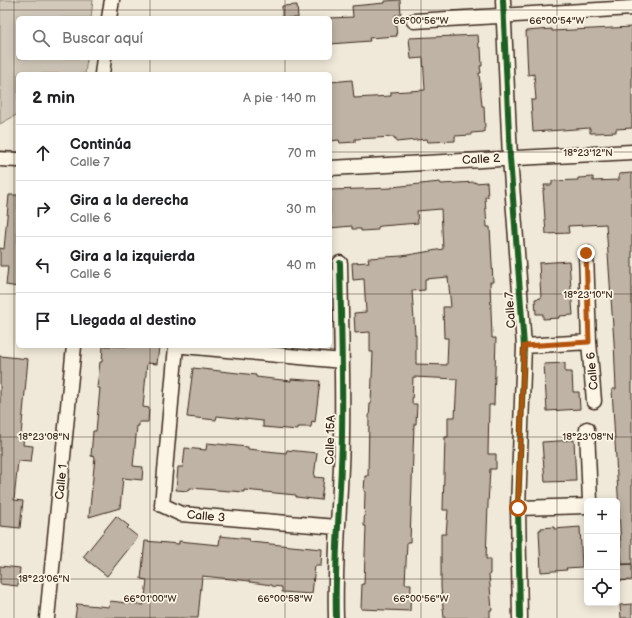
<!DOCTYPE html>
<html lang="es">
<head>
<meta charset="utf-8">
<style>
  :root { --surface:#fff; --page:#f6f6f6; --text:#202124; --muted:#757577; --line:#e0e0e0 }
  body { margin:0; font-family:"Balsamiq Sans",sans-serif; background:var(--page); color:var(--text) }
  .controls { position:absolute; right:12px; bottom:12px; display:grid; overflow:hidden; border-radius:6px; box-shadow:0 2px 10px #0003 }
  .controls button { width:36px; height:36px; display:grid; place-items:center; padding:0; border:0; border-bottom:1px solid var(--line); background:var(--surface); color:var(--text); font:20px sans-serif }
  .stop { position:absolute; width:12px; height:12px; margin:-9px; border:3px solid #b45309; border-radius:50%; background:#fff }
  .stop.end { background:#b45309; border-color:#fff; box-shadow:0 1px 4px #0008 }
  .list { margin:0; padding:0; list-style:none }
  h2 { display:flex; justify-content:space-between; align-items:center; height:52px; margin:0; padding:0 16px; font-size:17px }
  h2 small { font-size:13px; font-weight:400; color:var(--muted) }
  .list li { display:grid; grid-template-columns:26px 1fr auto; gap:12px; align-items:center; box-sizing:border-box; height:56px; padding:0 16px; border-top:1px solid var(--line) }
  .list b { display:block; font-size:15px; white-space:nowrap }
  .list p { margin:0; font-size:13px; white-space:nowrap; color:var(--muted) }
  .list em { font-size:13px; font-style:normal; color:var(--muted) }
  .icon { flex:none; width:22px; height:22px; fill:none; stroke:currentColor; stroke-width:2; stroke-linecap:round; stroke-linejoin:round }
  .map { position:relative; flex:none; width:632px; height:618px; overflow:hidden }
  .search { position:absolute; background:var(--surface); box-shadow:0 2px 10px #0003; left:16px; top:16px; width:316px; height:44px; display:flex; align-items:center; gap:10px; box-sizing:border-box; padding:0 14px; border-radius:6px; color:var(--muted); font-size:15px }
  .panel { position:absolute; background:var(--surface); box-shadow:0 2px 10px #0003; left:16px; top:72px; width:316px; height:276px; border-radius:6px }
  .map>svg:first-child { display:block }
  .green { fill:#d2c9ba; stroke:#867a6c }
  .building { fill:#beb3a4; stroke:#3b2a1e; fill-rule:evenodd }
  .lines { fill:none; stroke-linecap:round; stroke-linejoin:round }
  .street-casing { stroke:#3b2a1e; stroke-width:17 }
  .street { stroke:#fcf5e5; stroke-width:14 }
  .cycleway-casing { stroke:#fcf5e5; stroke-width:8 }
  .cycleway { stroke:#1b5e20; stroke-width:6 }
  .route { stroke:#b45309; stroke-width:5 }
  .ticks { fill:none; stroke:#3b2a1e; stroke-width:1; stroke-opacity:0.45 }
  .labels { text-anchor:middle; stroke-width:3.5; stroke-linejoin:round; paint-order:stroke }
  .street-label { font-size:12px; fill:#3b2a1e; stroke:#fcf5e5 }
  .ticks-label { font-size:10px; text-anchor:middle; fill:#3b2a1e; stroke:#fcf5e5; stroke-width:3.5; stroke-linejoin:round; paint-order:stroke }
</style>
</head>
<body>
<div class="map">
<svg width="632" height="618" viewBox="0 0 632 618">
  <rect width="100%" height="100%" fill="#f0e9d9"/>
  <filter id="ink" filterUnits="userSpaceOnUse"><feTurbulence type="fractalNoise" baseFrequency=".025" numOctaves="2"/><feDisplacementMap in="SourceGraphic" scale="8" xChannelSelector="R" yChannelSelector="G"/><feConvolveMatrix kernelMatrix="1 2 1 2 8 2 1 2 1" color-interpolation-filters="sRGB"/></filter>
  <g filter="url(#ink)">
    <path class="green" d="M0 0H93L91 18H18V58H87L85 74H18V114L0 124Z"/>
    <path class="building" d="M400 0 401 15H395L397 36 369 38 370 41 330 44V18L353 17 352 6 385 3V1Z
      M297 5 298 18H282V6Z
      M632 27V128L616 129V132L596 133H590V128L533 132 531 100H536L534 74 528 75 526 31 552 29V31Z
      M478 35 479 48H481L482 66H480L481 73H479L482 106H484L485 128H484V132L471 133V135L455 136V141L428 142 427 139 396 142V138L394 139V137L355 139V142L340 143 339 140 330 141V82L352 80 354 98 391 96V92L425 90 423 58 411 59 409 38Z
      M632 173V564H622L612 389H616L614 342 606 224 568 226 569 233 546 234 543 190 545 189 544 185H552V181L578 180V178L593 177V181L619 180V174Z
      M440 182 441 184 475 182V183L487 182 488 197H485L487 227H490L493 282H490L492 338H496L494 405H489L488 454H496V469H490L488 504 486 559H490V574H489L492 610H490V618H444L441 587V534H446L448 510H443L445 437H448V417H455L457 379 413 377 412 404H417L416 424H414L410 542H407L405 584H411L410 611 361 609 362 584H364L366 526H364L365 492 364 491 365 476H368L369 418 370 404H371L373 352H370V332L355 333 354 313 366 312 364 279 353 280 352 263 369 262 368 258 402 256 443 249 441 209 417 211 418 223 381 226 378 227V230L361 231V229H352V226L330 228V190L392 188V187ZM448 277 451 307H443L444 338H448L447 365 416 364V335H415L412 291 425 290V279Z
      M9 195H18V287L6 285 8 266H0V248L4 249Z
      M569 261 573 315 559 316V318L543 319V314H536L535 299 541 298 539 263Z
      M103 346 159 347 157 364 147 363 143 407 149 408 148 422H139V426H137L133 466 143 467 142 480 123 478 120 508 89 517 95 457 91 456 93 431H96L100 388H97L100 362H102Z
      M0 356 28 359 21 435H24L23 445 33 446 31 462 18 461 14 500 23 501 20 528 0 526Z
      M565 363V372H572L573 392H579L580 409 547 411 544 364Z
      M193 368 256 375V377L291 381V379L320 381 315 422 312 421 311 427H298V430L263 427V421L217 416 216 420 187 417Z
      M574 440 576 481 545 482 542 442Z
      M207 443 248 447V449L286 453 287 450 317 453 314 477 324 478 321 500 296 497V495L244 490V492L190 488 189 491 176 490 178 467H183L185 448 206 450Z
      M116 516 129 526 127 528 138 537 107 576 83 557Z
      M554 527V529L580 527 582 567 566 568 567 570 541 572 539 530H541V528Z
      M220 536 249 539 250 542 322 549 321 566H315L312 594 282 592V587L272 586V585L250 582V581L202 576 198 618H75L77 604 109 607 110 601 144 605 147 580 141 579 145 541 179 544V541L219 545Z
      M632 564V580L617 581V565Z
      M0 566 20 568 18 586 0 584Z
      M632 604V618H621L620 605Z"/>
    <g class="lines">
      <defs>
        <path id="street" d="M503 0 510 158 524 346 518 508 520 618
          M109 18 112 0
          M414 21 632 8
          M102 74 104 58
          M0 159 18 160
          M330 168 632 152
          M586 253 589 342 594 401
          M176 346 162 505 181 514 337 527
          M184 346 342 361
          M524 346 589 342
          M587 429 590 501
          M518 508 587 506
          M47 618 74 346
          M336 618C334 557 341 497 342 436 343 378 341 320 340 263"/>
      </defs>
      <use href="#street" class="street-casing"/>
      <use href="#street" class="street"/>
      <defs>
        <path id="cycleway" d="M503 0 510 158 524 346 518 508 520 618
          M336 618C334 557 341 497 342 436 343 378 341 320 340 263"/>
      </defs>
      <use href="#cycleway" class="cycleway-casing"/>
      <use href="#cycleway" class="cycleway"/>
    </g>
  </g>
  <g class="lines" filter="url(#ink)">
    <path class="route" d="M518 508 524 346 589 342 586 253"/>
  </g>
  <path class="ticks" d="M14 0V618M150 0V18M285 0V18M421 0V618M557 0V618M0 10H632M150 58V74M285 58V74M0 152H18M330 152H632M0 294H18M330 294H632M150 346V618M285 346V618M0 437H632M0 579H587M617 579H632"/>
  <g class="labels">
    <g class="street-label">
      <text transform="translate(481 159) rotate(-3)" y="4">Calle 2</text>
      <text transform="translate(510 310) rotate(-94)" y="4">Calle 7</text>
      <text transform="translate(592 371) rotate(-95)" y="4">Calle 6</text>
      <text transform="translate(330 440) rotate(-88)" y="4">Calle 15A</text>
      <text transform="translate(61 482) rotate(-84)" y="4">Calle 1</text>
      <text transform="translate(206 516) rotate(5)" y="4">Calle 3</text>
    </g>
  </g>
  <g class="ticks-label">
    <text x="421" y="24">66°00'56"W</text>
    <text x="557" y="24">66°00'54"W</text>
    <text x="588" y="156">18°23'12"N</text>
    <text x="588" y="298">18°23'10"N</text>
    <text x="44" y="440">18°23'08"N</text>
    <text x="588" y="440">18°23'08"N</text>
    <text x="44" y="582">18°23'06"N</text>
    <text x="150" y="602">66°01'00"W</text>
    <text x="285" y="602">66°00'58"W</text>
    <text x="421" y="602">66°00'56"W</text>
  </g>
</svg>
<div class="controls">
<button>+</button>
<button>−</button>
<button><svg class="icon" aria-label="locate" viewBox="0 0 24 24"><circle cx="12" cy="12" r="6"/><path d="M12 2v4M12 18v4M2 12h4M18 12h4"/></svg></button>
</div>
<div class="stop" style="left:518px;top:508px"></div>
<div class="stop end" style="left:586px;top:253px"></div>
<div class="search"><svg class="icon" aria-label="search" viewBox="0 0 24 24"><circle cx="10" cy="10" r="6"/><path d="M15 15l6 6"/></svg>Buscar aquí</div>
<section class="panel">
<h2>2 min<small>A pie · 140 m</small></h2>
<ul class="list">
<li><svg class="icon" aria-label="ahead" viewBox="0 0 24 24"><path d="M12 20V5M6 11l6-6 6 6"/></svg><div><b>Continúa</b><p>Calle 7</p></div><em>70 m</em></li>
<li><svg class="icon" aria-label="right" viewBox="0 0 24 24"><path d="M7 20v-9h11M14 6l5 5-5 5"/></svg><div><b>Gira a la derecha</b><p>Calle 6</p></div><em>30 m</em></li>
<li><svg class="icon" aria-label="left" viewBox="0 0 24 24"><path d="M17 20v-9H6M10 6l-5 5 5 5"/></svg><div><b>Gira a la izquierda</b><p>Calle 6</p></div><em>40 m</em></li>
<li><svg class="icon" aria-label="arrive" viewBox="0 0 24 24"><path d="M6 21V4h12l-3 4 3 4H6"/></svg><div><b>Llegada al destino</b></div></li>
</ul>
</section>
</div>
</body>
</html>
